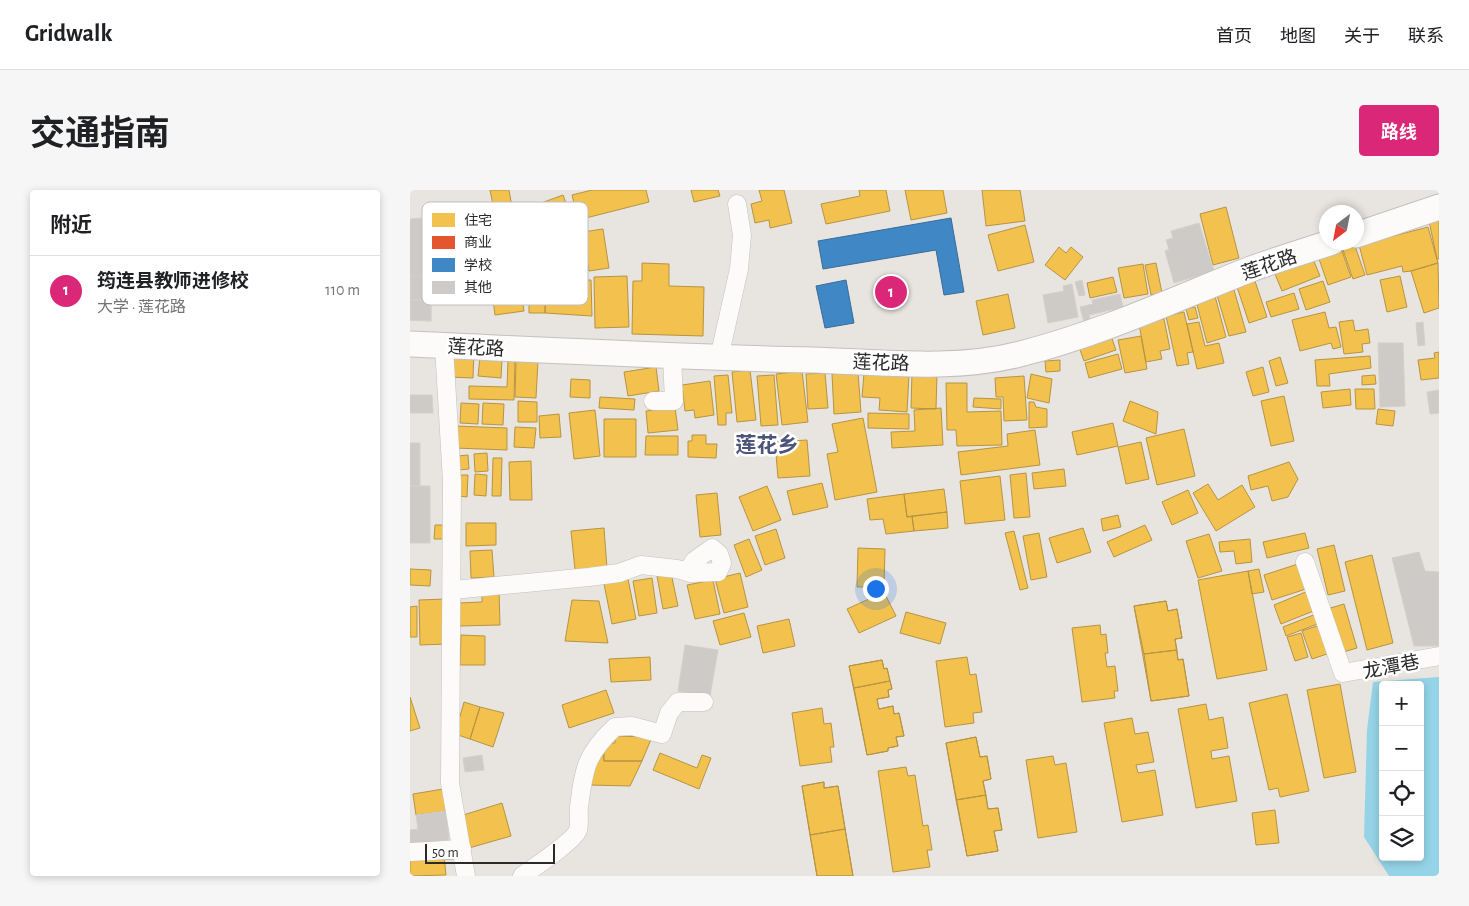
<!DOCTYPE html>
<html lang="zh">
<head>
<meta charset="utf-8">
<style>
  :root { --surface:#fff; --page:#f6f6f6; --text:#202124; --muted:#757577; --line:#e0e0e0; --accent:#db2777 }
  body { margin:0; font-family:"Alegreya Sans","Noto Sans SC",sans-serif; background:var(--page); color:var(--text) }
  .controls { position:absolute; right:15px; bottom:15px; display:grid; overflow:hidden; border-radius:5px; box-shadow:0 2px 8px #0003 }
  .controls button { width:45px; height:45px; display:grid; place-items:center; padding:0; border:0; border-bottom:1px solid var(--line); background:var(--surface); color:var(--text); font:25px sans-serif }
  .compass { position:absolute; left:909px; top:15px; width:45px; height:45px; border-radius:50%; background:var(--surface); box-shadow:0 2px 8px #0003; rotate:212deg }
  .scale { position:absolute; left:15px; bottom:12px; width:130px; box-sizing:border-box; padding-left:5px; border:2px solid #2a2a2a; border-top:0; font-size:14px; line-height:18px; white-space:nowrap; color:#2a2a2a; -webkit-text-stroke:4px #fff; paint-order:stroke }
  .you { position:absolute; left:465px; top:398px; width:18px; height:18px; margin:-12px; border:4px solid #fff; border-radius:50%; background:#1a73e8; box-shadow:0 0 0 8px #1a73e833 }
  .badge { display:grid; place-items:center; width:32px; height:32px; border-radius:50%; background:var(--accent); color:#fff; font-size:16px; font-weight:700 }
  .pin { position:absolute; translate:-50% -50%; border:2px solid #fff; box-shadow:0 1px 5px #0006 }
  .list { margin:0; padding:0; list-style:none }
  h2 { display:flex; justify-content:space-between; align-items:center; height:65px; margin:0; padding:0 20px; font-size:21px }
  h2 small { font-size:16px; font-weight:400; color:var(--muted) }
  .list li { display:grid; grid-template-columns:32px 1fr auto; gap:15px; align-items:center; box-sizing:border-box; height:70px; padding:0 20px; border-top:1px solid var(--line) }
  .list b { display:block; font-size:19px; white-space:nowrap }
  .list p { margin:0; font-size:16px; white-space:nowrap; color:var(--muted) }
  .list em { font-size:16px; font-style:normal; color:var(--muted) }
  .icon { flex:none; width:28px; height:28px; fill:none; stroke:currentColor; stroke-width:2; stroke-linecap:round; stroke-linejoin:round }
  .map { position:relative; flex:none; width:1029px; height:686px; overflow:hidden; border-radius:5px }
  header { display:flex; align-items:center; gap:30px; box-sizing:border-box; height:70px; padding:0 25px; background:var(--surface); border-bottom:1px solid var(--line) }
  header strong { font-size:24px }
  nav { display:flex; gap:28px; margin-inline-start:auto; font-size:18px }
  .intro { display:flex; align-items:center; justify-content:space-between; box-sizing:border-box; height:120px; padding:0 30px }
  h1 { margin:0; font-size:35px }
  .button { padding:12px 22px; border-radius:5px; background:var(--accent); color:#fff; font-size:18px; font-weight:700 }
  main { display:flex; gap:30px; padding:0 30px }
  aside { flex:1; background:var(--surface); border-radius:5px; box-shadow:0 2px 8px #0003 }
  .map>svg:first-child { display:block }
  .water { fill:#95d4e8; fill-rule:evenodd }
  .homes { fill:#f2c14e; stroke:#b69443 }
  .shops { fill:#e4572e; stroke:#ac4a2d }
  .schools { fill:#3f88c5; stroke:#396c96 }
  .building { fill:#cdcac7; stroke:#d3d0cc }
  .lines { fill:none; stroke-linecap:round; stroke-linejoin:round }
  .minor-casing { stroke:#c2c0c1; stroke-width:19 }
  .secondary-casing { stroke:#c2c0c1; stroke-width:27 }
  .minor { stroke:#fcfbfa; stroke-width:18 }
  .secondary { stroke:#fcfbfa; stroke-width:25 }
  .labels { text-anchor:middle; stroke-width:5; stroke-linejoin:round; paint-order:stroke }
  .street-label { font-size:19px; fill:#2a2a2a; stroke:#fff }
  .quarter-label { font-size:21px; font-weight:bold; fill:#4c5579; stroke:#fff }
  .key { fill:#fff; stroke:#bfbfbf; stroke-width:1 }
  .key-label { font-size:14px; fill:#2a2a2a }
</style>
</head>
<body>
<header>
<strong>Gridwalk</strong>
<nav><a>首页</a><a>地图</a><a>关于</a><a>联系</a></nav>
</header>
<div class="intro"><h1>交通指南</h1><a class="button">路线</a></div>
<main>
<aside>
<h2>附近<small></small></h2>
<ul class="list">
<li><span class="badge">1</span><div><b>筠连县教师进修校</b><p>大学 · 莲花路</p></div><em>110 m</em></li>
</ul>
</aside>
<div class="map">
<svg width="1029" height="686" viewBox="0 0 1029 686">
  <rect width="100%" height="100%" fill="#e8e4e0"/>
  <path class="water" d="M1029 487V686H979L954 647 957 540 963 492ZM973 495H1010V667H973Z"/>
  <path class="homes" d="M80 0H99L106 39 70 45 66 23 84 20Z
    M182 0H236L239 12 168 30 162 5Z
    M281 0H308L310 6 284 12Z
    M349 0H374L382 33 360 38 359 30 345 33 341 14 352 11Z
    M449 0H476L480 21 416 34 411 14 450 6Z
    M495 0H533L537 23 501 30Z
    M572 0H610L615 31 576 36Z
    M153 5 165 37 115 54 106 39 104 23Z
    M816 17 829 68 803 75 790 24Z
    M1029 29V69H1027L1019 31Z
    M615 35 624 72 588 81 578 45Z
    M1018 37 1028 73 1001 81 993 82 992 76 957 85 949 55Z
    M193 39 199 78 179 81 173 42Z
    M104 52 114 121 85 125 76 56Z
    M945 56 955 85 943 89 933 60Z
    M649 57 656 63 661 57 673 67 655 90 635 75Z
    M931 58 941 87 918 95 908 66Z
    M903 69 910 86 872 101 865 84Z
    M232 73 259 74V96L294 97 293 146 222 144 223 91H232Z
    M746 73 752 103 741 105 735 75Z
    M1028 73 1029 118 1014 123 1001 81Z
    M733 74 738 104 714 108 708 78Z
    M119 78H136L135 123H119Z
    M217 86 219 137 185 138 184 87Z
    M990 86 997 117 977 122 970 90Z
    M703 87 707 102 680 108 677 93Z
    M136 90H181L182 126 135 123Z
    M845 91 857 127 839 133 827 97Z
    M913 91 920 112 896 120 889 99Z
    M824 100 836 142 819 146 807 105Z
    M884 103 889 119 861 127 856 112Z
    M598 104 605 138 573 145 566 111Z
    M805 106 816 147 797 153 786 111Z
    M785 117 788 128 779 130 776 119Z
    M774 122 783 162 777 163 779 174 767 176 756 126Z
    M915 122 919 138 926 137 931 157 923 159 921 153 890 161 882 130Z
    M754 129 760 159 750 161 752 169 736 172 729 134Z
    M943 130 945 141 958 139 960 153 952 154 953 162 934 164 929 132Z
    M789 132 795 156 809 153 814 173 787 179 777 134Z
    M701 146 706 160 674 171 669 157Z
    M731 146 737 179 715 183 708 150Z
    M40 161 64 162 63 188 39 187Z
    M1029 162V188L1011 190 1008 170 1025 168 1024 163Z
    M708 164 712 179 679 188 675 173Z
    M960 166 961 178 919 184 920 196H907L905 170Z
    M70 167 92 169 91 188 68 186Z
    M870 167 878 193 866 196 859 171Z
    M106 170 128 171 126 208 105 207Z
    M650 170V181L636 182 635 171Z
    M98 171H105L104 210 59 209V196L97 197Z
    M246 177 249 201 218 206 214 182Z
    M853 177 859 202 843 206 836 182Z
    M340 180 346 230 327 232 322 182Z
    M392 181 398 232 372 235 366 184Z
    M448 182 451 222 424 224 422 184Z
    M502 182 527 183 526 219 501 218Z
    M415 183 418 218 398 219 396 184Z
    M454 183 499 185 497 222 469 220 470 208 452 207Z
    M621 184 642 189 639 213 617 208Z
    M318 185 322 223H316V235H308L304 186Z
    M364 185 368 235 351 236 347 186Z
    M965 185 966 194 952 195V186Z
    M614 186 617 230 594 231 593 207H586L585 188Z
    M161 189 180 190V208L160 207Z
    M300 191 304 225 285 228 284 220 275 221 272 195Z
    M536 193H557V222L591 221 592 255 547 256 546 240H537Z
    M940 199 941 215 913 218 911 202Z
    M945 199H964L965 219H946Z
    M874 206 884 251 861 256 851 211Z
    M190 207 225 209 224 220 189 218Z
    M564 208 591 209V219L563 217Z
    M108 211 127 212V232H108Z
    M720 211 748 222 746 244 713 231Z
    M619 212H624L626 217 637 219V237L619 238Z
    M51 213 69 214 68 234 50 233Z
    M73 213 94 214 93 235 72 234Z
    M265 217 268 240 238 243 236 221Z
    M531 218 533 255 482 258 481 242 505 241 504 220Z
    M968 219 985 221 983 236 966 234Z
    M185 220 190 266 164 269 159 223Z
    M458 223 499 224V239L458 238Z
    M149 224 151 247 130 248 129 226Z
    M453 228 467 302 425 310 417 264 428 262 422 234Z
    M194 229H226V267H194Z
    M703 233 708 256 667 265 662 242Z
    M46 236 97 238V260L45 258Z
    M105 237 126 238 124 258 104 257Z
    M774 239 785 286 747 295 736 248Z
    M625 240 630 275 551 285 548 262 598 256 597 244Z
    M282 245H296V254H307L306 268 278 267V251H282Z
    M236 246H268V265H235Z
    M397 250 400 286 368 288 365 252Z
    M731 252 739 289 716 294 708 257Z
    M77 263 78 281 65 282 64 264Z
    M58 265 59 279 49 280 48 266Z
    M83 268H92L91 306H82Z
    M121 271 122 310H100L99 272Z
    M879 272 888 289 878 307 862 311 858 296 841 300 838 286Z
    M654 279 656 296 624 299 622 283Z
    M616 283 620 327 604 328 600 285Z
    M65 284 77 285 76 306 64 305Z
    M49 285H58L57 307 48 306Z
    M590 286 595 330 555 334 550 291Z
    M412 293 418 317 383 325 377 301Z
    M798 294 808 310 832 295 845 317 806 341 783 303Z
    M357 296 371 330 343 341 329 307Z
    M534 299 537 322 497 327 494 304Z
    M778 300 788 323 762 335 752 312Z
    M307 303 311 345 290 347 286 305Z
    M494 304 497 327 502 326 504 341 476 344 473 329 460 330 457 309Z
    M537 322 538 338 504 341 502 326Z
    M708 325 711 337 693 341 691 329Z
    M56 333H86V355L56 356Z
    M25 335H35V349H24Z
    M735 335 742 350 704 367 697 352Z
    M194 338 197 378 165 380 161 341Z
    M673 338 681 362 647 373 639 348Z
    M366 339 375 368 355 375 345 346Z
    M604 341 618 398 610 400 595 343Z
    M629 343 637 387 621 390 613 346Z
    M895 343 899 358 857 368 853 352Z
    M799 344 812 381 788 388 776 351Z
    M339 349 352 380 336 387 324 355Z
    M840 349 842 372 826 374 824 361 810 362 809 352Z
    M924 355 935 401 918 405 907 359Z
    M448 358 475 359 474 397H447Z
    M82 360 84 387 61 388 60 361Z
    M962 365 983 453 957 460 935 372Z
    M888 374 896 399 862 410 854 385Z
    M0 379 21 380 20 396 0 395Z
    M849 379 854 402 842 404 838 381Z
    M838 381 857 480 807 489 788 390Z
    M261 383 268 416 253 419 247 386Z
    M330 383 338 417 314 423 305 389Z
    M242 388 247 423 229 426 223 391Z
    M218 389 226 429 202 434 194 394Z
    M303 390 310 424 285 429 277 395Z
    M72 401H89L90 435 49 436 48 413 72 412Z
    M898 401 906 420 871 434 864 415Z
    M474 402 486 426 449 443 437 419Z
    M36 409 37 454 10 455 9 410Z
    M162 410 189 411 198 453 155 451Z
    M756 411 758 421 767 419 772 448 765 449 768 470 773 469 779 506 741 511 724 416Z
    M756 411 758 421 767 419 772 448 765 449 767 460 734 464 724 416Z
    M934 414 947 458 930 463 917 419Z
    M7 416V447H0V417Z
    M496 422 536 433 530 454 490 443Z
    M334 423 341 447 310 455 303 431Z
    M906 424 910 433 876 446 873 437Z
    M379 429 385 456 353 463 347 436Z
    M690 435 691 445 696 444 698 463H695L697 477 705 476 708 501H704L705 508 672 512 662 438Z
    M910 435 920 463 902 469 892 441Z
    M891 443 898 467 885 471 877 447Z
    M51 445 75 446V475H50Z
    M767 460 768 470 773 469 779 506 741 511 734 464Z
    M240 467 241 490 201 492 199 469Z
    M557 467 560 485 566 484 572 522 563 523 564 533 535 537 526 471Z
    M472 470 474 479 477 478 482 499 478 500 479 507 467 509 469 519 483 516 484 524 489 523 494 546 486 547 488 556 478 558V561L457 565 439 476Z
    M472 470 474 479 477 478 480 491 444 498 439 476Z
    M480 491 482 499 478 500 479 507 467 509 469 519 483 516 484 524 489 523 494 546 486 547 488 556 478 558V561L457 565 444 498Z
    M930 494 946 582 914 588 897 500Z
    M196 500 204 523 159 538 152 515Z
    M877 504 899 601 870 607 868 598 859 600 839 513Z
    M0 507 10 538 0 541Z
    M54 512 70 517 60 549 45 544Z
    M796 514 799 530 813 527 818 558 801 561 802 569 819 566 827 611 786 618 768 519Z
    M70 517 94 523 83 557 60 549Z
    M412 518 414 534 421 533 424 557H420L422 572 390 576 382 523Z
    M722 528 725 544 738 542 744 572 726 575 728 583 745 580 753 625 712 632 694 533Z
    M205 546 242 547 232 571H194V553H205Z
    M566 547 570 567 577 566 581 589 573 591 578 619 588 618 592 640 584 641 588 661 557 666 536 553Z
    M566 547 570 567 577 566 581 589 573 591 576 605 546 610 536 553Z
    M250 563 287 578 292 565 301 568 289 599 243 580Z
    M193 564 194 571H232L220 596 179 595 180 577Z
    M643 566 645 575 656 573 667 642 628 648 616 570Z
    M496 577 498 586 505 585 513 636 518 635 522 660H517L520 677 483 682 468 581Z
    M414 592V598L428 596 443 686H407L392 596Z
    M414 592V598L428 596 435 639 400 645 392 596Z
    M33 599 36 621 6 625 3 604Z
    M576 605 578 619 588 618 592 640 584 641 588 661 557 666 546 610Z
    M92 613 101 646 59 658 50 626Z
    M865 620 869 653 846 655 842 623Z
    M435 639 443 686H407L400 645Z
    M34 665 36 685 0 686V668Z"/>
  <path class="shops" d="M0 36H14L16 85 0 86Z"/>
  <path class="schools" d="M541 28 554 102 534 105 526 60 413 79 408 51Z
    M436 90 444 133 415 138 406 96Z"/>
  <path class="building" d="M12 28 15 59 21 85V131L0 130V29Z
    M789 33 804 81 764 93 755 61 759 59 756 50 763 48 761 41Z
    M21 85V110H0V86Z
    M672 90 675 105 669 106 665 92Z
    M662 94 668 127 638 133 633 105 654 101 653 96Z
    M710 104 713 117 679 125 680 131 674 132 670 117 683 114 682 110Z
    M0 110H21V131L0 130Z
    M1013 132 1015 155 1008 156 1006 133Z
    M968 153H993L995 216 970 217Z
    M1029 200V223L1020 224 1017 202Z
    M0 205H22L23 223H0Z
    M0 253H10V296H0Z
    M0 296H20V353H0Z
    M1009 362 1015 381 1029 382V456H1004L982 368Z
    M275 455 308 460 300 506 268 501Z
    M72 565 74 580 55 582 53 568Z
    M36 621 39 650 0 655V640L8 639 6 625Z"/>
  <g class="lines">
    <defs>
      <path id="minor" d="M34 156 42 292 40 593 56 686
        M309 168 329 79 332 45 327 14
        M243 211H264L262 166
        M895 372 933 483 1029 466
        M43 400 179 387 209 383 231 375 267 379 281 383 308 382 312 373 309 364 302 358 284 371 277 382
        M0 662 52 659
        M112 686C123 678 164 651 168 640 170 633 168 624 169 617 174 578 176 564 205 537L222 536 252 544 259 523 268 512H294"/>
      <path id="secondary" d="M946 45 1029 17
        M0 154C134 160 268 167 402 170 470 172 544 181 610 164 690 144 765 109 841 79 868 69 895 61 922 52"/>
    </defs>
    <use href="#minor" class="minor-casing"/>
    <use href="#secondary" class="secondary-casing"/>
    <use href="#minor" class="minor"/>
    <use href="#secondary" class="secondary"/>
  </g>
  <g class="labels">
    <g class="street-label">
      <text transform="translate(859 74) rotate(-19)" y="7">莲花路</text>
      <text transform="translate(66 157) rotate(3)" y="7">莲花路</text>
      <text transform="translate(471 172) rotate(2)" y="7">莲花路</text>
      <text transform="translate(981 476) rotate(-11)" y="7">龙潭巷</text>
    </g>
    <g class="quarter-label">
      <text x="357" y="262">莲花乡</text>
    </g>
  </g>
  <rect x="12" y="12" width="166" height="103" rx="8" class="key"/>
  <rect x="22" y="23" width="23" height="14" fill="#f2c14e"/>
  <rect x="22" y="46" width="23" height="13" fill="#e4572e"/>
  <rect x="22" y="68" width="23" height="14" fill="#3f88c5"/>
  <rect x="22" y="91" width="23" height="13" fill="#cdcac7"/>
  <g class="key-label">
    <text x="54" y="35">住宅</text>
    <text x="54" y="57">商业</text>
    <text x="54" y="80">学校</text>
    <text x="54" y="102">其他</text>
  </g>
</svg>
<div class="controls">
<button>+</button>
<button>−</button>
<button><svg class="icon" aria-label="locate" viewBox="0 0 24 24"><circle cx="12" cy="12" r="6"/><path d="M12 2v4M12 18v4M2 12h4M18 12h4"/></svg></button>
<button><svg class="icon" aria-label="layers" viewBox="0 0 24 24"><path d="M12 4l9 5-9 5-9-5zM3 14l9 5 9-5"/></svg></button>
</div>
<svg class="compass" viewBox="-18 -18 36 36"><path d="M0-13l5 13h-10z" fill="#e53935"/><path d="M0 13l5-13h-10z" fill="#757577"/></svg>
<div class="scale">50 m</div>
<div class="you"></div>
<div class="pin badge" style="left:481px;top:102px">1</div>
</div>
</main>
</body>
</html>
